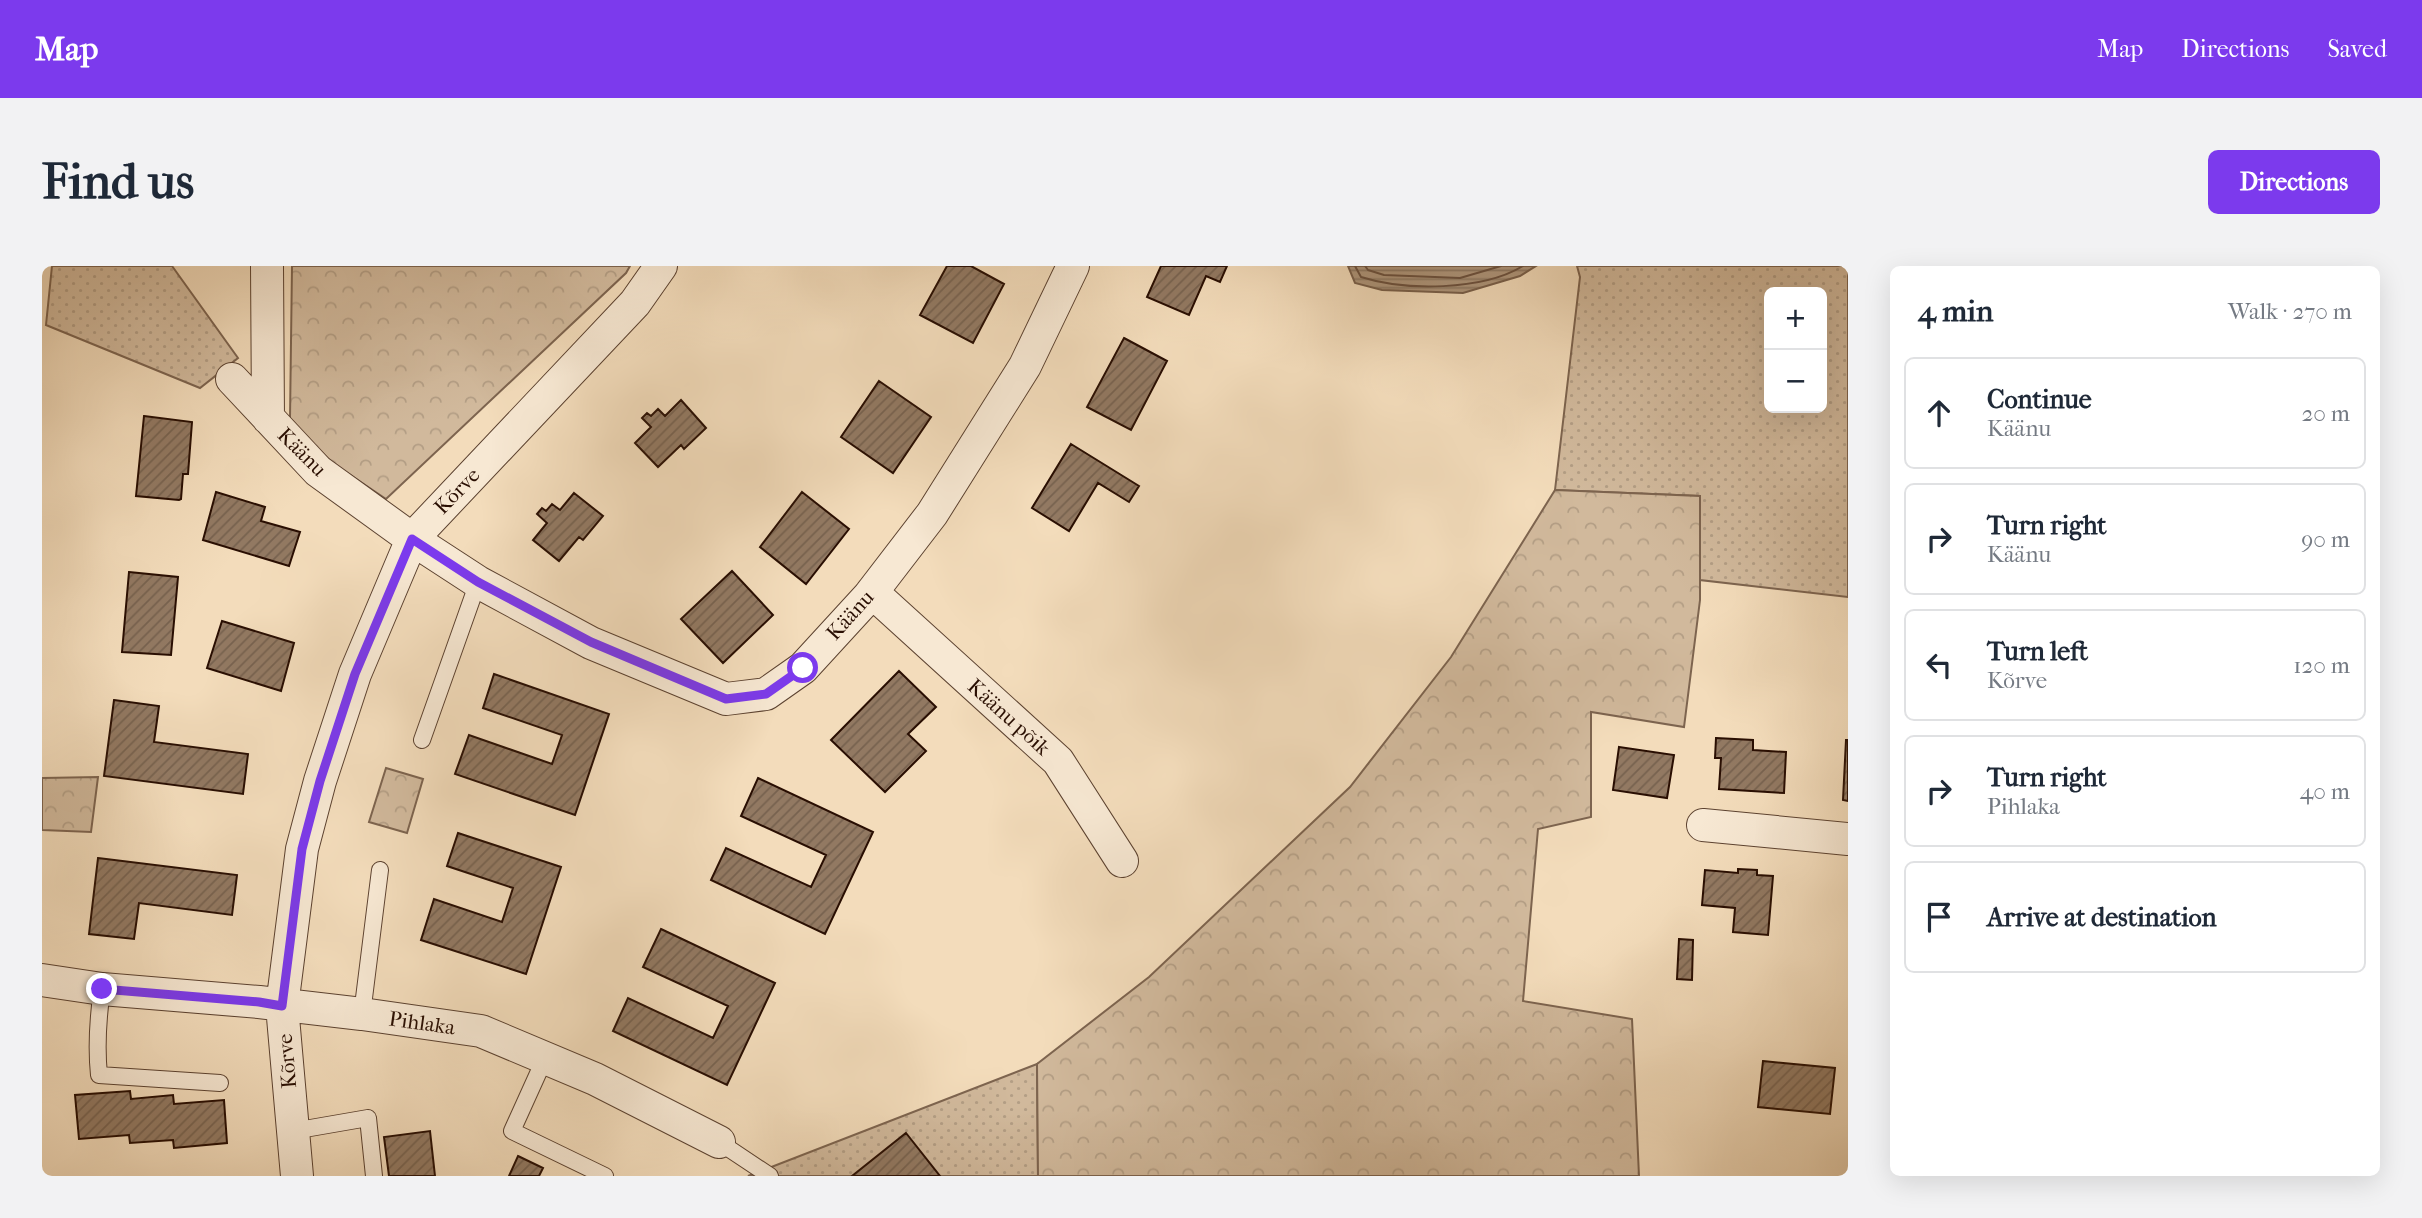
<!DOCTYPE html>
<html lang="en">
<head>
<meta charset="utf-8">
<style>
  :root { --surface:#fff; --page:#f2f2f3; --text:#1f2937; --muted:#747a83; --line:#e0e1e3; --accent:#7c3aed }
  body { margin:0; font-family:"IM FELL French Canon",serif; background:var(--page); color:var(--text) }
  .controls { position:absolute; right:21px; top:21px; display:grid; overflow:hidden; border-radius:10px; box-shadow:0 7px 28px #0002 }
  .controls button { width:63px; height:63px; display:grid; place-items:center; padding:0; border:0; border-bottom:2px solid var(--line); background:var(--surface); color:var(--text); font:35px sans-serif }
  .stop { position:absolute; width:21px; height:21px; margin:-16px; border:5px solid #7c3aed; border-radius:50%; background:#fff }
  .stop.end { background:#7c3aed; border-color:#fff; box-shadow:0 2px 7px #0008 }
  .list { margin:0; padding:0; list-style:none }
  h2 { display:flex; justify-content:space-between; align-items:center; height:91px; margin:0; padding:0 28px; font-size:30px }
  h2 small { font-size:23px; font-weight:400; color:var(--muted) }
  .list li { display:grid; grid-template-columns:46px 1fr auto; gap:21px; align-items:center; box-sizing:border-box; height:112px; margin:0 14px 14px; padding:0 14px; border:2px solid var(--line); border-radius:10px }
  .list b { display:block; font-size:26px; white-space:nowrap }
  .list p { margin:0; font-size:23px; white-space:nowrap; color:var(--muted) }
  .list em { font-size:23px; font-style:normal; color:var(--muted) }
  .icon { flex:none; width:38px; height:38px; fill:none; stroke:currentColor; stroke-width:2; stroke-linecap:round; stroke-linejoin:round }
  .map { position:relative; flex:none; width:1806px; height:910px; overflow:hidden; border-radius:10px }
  header { display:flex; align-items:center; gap:42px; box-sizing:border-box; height:98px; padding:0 35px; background:var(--accent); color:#fff }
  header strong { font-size:33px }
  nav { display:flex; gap:38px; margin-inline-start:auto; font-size:24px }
  .intro { display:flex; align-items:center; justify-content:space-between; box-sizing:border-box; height:168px; padding:0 42px }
  h1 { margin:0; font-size:49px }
  .button { padding:18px 32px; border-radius:10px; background:var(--accent); color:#fff; font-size:24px; font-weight:700 }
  main { display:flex; gap:42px; padding:0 42px }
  aside { flex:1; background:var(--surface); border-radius:10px; box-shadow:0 7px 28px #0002 }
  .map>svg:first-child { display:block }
  .grass { fill:url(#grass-dots); stroke:#7d644f; stroke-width:2; fill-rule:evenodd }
  .forest { fill:url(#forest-crowns); stroke:#7d644f; stroke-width:2 }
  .water { fill:url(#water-rules); stroke:#79604b; stroke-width:2 }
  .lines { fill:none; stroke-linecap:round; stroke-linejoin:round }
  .shore { stroke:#6c523f; stroke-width:2 }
  .building { fill:url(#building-hatch); stroke:#290e02; stroke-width:2 }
  .lane-casing { stroke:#5c4230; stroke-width:18 }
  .street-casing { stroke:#5c4230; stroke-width:34 }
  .lane { stroke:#f7e8d3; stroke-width:16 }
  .street { stroke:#f7e8d3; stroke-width:32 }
  .route { stroke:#7c3aed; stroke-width:9 }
  .labels { text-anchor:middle; stroke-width:5; stroke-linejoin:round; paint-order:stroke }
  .street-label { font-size:21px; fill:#290e02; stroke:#f7e8d3 }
</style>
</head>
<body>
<header>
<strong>Map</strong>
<nav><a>Map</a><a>Directions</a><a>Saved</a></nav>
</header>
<div class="intro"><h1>Find us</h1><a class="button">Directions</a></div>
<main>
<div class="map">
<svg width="1806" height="910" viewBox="0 0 1806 910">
  <defs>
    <pattern id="grass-dots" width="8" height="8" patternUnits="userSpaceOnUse" patternTransform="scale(1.75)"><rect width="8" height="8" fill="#d1b99c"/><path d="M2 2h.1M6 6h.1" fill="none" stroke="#b39e85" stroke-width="1.8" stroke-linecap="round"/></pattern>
    <pattern id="forest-crowns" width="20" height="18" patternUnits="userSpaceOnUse" patternTransform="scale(1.75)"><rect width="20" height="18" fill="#d1b99c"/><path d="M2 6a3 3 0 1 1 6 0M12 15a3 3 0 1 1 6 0" fill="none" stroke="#b39e85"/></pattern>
    <pattern id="water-rules" width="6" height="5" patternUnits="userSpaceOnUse" patternTransform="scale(1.75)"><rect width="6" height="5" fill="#ae967c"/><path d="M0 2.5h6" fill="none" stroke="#8e7963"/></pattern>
    <pattern id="building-hatch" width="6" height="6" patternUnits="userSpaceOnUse" patternTransform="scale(1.75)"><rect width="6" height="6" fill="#927962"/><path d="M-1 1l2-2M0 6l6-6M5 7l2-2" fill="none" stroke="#77624f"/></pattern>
  </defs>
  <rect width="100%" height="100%" fill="#f3dcbb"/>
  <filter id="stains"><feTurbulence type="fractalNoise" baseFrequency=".00286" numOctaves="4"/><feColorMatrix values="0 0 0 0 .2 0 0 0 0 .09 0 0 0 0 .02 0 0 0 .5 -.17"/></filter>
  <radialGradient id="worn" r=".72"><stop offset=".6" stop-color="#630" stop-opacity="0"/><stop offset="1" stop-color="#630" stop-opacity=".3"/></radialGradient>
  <path class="grass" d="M10 0H130L196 92 158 122 4 59Z
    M1535 0H1806V331L1658 314V230L1513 224 1538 11ZM1727 26H1780V142H1727Z
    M995 798 996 910H706Z"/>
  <path class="forest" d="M250 0H588L584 7 344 233 292 198 251 160 248 152Z
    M1513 224 1658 230V334L1642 461 1549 446V551L1496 563 1481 735 1590 753 1597 910H996L995 798 1107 711 1308 521 1409 391Z
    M344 502 381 513 365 567 327 556Z
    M56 511 49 566 0 564V512Z"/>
  <path class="water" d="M1306 0H1494L1478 10 1421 27 1340 24 1313 17Z"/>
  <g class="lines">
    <path class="shore" d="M1313 0 1319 11C1363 25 1440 25 1481 0
      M1323 0 1326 4 1342 9 1418 12 1459 0"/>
  </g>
  <path class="building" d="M905 0H929L962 18 931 77 878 49Z
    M1119 0H1185L1178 16 1164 10 1147 49 1105 31Z
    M1082 72 1125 95 1089 164 1045 141Z
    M837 115 889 151 851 207 799 171Z
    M639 134 664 162 642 183 639 179 616 201 593 177 609 161 600 152 605 147 609 150 616 143 623 150Z
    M102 150 150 156 146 208H141L139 233 137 234 94 230Z
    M1029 178 1097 220 1087 236 1056 217 1027 265 990 242Z
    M174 226 223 241 219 255 258 266 247 300 161 274Z
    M760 226 807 263 764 318 718 281Z
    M532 227 561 250 541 274 537 271 517 295 491 274 505 257 495 248 500 242 504 245 510 238 518 244Z
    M690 305 731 349 681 397 639 353Z
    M87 306 136 311 129 389 80 386Z
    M180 355 252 377 239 425 165 402Z
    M857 405 894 441 866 468 884 485 843 526 789 474Z
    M452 408 567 448 533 549 413 508 427 469 510 498 520 469 441 442Z
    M72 434 117 440 112 476 206 488 201 528 62 510Z
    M1674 472 1711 474V484L1744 486 1742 527 1677 523 1679 492H1673Z
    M1804 474H1806V535L1801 534Z
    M1577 481 1632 489 1625 532 1571 524Z
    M716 512 831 566 783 668 669 614 684 582 769 621 784 589 699 550Z
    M416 567 519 601 484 708 379 674 392 633 460 656 471 622 405 600Z
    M56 592 195 609 190 649 97 637 92 673 47 668Z
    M1696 603 1715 604V609L1731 610 1726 669 1691 666 1693 642 1660 639 1663 604 1696 607Z
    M619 663 733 717 685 819 571 765 586 732 671 772 686 740 601 701Z
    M1637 673 1651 674 1650 714 1635 713Z
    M1721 795 1793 802 1788 848 1716 841Z
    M88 825 89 833 131 829 132 838 182 834 185 877 132 882 131 874 88 877 87 869 37 873 33 829Z
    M388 865 393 910H347L342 871Z
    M864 867 898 910H810L815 906Z
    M476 890 501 902 497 910H467Z"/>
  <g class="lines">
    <defs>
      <path id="lane" d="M380 474 436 316
        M60 723C56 752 54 780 57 809L178 817
        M320 748 338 604
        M503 792 470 865 563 910
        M251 865 326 852 332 910
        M677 876 728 910"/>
      <path id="street" d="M225 0 226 152
        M190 113 276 205 370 273 436 316 549 377 684 433 724 428 761 402 827 330 890 248 983 100 1031 0
        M830 326 1016 495 1080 595
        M1661 559 1806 573
        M0 714 60 723 217 736 320 748 439 765 553 813 677 876
        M255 910 240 740 260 583 278 515 313 408 370 273 593 37 619 0"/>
    </defs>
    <use href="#lane" class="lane-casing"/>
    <use href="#street" class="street-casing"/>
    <use href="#lane" class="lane"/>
    <use href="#street" class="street"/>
  </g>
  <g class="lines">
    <path class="route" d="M60 723 217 736 240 740 260 583 278 515 313 408 370 273 436 316 549 376 684 433 724 428 761 402"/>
  </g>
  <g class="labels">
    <g class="street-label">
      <text transform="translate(260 186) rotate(45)" y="7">Käänu</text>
      <text transform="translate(415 225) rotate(-46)" y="7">Kõrve</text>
      <text transform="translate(808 349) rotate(-48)" y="7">Käänu</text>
      <text transform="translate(967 451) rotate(42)" y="7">Käänu põik</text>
      <text transform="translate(380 757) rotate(8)" y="7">Pihlaka</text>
      <text transform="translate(245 795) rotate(-95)" y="7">Kõrve</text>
    </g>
  </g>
  <rect width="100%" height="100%" filter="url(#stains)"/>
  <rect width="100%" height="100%" fill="url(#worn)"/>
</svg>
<div class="controls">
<button>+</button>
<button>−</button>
</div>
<div class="stop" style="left:761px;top:402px"></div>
<div class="stop end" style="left:60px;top:723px"></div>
</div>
<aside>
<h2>4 min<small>Walk · 270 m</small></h2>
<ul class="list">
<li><svg class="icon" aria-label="ahead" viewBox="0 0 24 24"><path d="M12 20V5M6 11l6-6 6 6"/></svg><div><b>Continue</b><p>Käänu</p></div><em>20 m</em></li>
<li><svg class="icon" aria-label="right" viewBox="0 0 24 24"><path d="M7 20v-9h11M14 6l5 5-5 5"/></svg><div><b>Turn right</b><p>Käänu</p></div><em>90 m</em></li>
<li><svg class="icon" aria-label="left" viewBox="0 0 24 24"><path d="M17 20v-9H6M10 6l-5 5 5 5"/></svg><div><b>Turn left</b><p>Kõrve</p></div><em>120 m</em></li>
<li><svg class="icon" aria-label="right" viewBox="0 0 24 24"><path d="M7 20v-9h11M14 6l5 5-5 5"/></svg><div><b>Turn right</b><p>Pihlaka</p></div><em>40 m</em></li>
<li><svg class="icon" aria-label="arrive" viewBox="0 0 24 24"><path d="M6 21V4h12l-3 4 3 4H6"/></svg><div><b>Arrive at destination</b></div></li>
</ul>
</aside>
</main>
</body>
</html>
